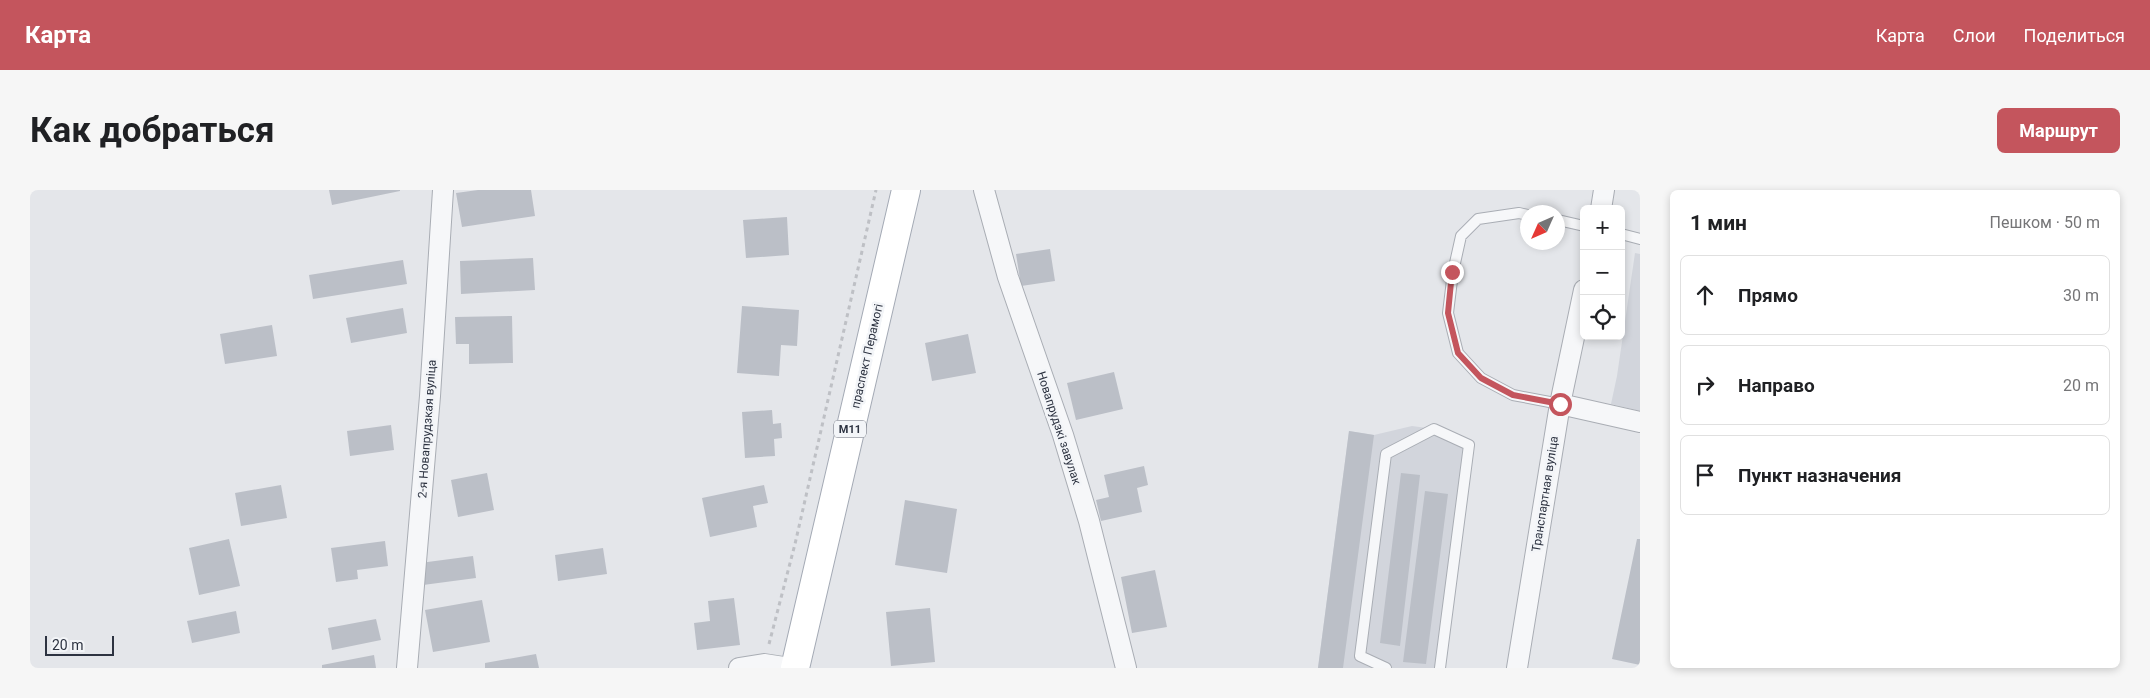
<!DOCTYPE html>
<html lang="ru">
<head>
<meta charset="utf-8">
<style>
  :root { --surface:#fff; --page:#f6f6f6; --text:#202124; --muted:#757577; --line:#e0e0e0; --accent:#c4555d }
  body { margin:0; font-family:Roboto,sans-serif; background:var(--page); color:var(--text) }
  .controls { position:absolute; right:15px; top:15px; display:grid; overflow:hidden; border-radius:8px; box-shadow:0 2px 8px #0003 }
  .controls button { width:45px; height:45px; display:grid; place-items:center; padding:0; border:0; border-bottom:1px solid var(--line); background:var(--surface); color:var(--text); font:25px sans-serif }
  .compass { position:absolute; left:1490px; top:15px; width:45px; height:45px; border-radius:50%; background:var(--surface); box-shadow:0 2px 8px #0003; rotate:225deg }
  .scale { position:absolute; left:15px; bottom:12px; width:69px; box-sizing:border-box; padding-left:5px; border:2px solid #2d3341; border-top:0; font-size:14px; line-height:18px; white-space:nowrap; color:#2d3341; -webkit-text-stroke:4px #f3f5f8; paint-order:stroke }
  .stop { position:absolute; width:15px; height:15px; margin:-11px; border:4px solid #c4555d; border-radius:50%; background:#fff }
  .stop.end { background:#c4555d; border-color:#fff; box-shadow:0 1px 5px #0008 }
  .list { margin:0; padding:0; list-style:none }
  h2 { display:flex; justify-content:space-between; align-items:center; height:65px; margin:0; padding:0 20px; font-size:21px }
  h2 small { font-size:16px; font-weight:400; color:var(--muted) }
  .list li { display:grid; grid-template-columns:32px 1fr auto; gap:15px; align-items:center; box-sizing:border-box; height:80px; margin:0 10px 10px; padding:0 10px; border:1px solid var(--line); border-radius:8px }
  .list b { display:block; font-size:19px; white-space:nowrap }
  .list em { font-size:16px; font-style:normal; color:var(--muted) }
  .icon { flex:none; width:28px; height:28px; fill:none; stroke:currentColor; stroke-width:2; stroke-linecap:round; stroke-linejoin:round }
  .map { position:relative; flex:none; width:1610px; height:478px; overflow:hidden; border-radius:8px }
  header { display:flex; align-items:center; gap:30px; box-sizing:border-box; height:70px; padding:0 25px; background:var(--accent); color:#fff }
  header strong { font-size:24px }
  nav { display:flex; gap:28px; margin-inline-start:auto; font-size:18px }
  .intro { display:flex; align-items:center; justify-content:space-between; box-sizing:border-box; height:120px; padding:0 30px }
  h1 { margin:0; font-size:35px }
  .button { padding:12px 22px; border-radius:8px; background:var(--accent); color:#fff; font-size:18px; font-weight:700 }
  main { display:flex; gap:30px; padding:0 30px }
  aside { flex:1; background:var(--surface); border-radius:8px; box-shadow:0 2px 8px #0003 }
  .map>svg:first-child { display:block }
  .built { fill:#d2d5dc }
  .building { fill:#bbbfc7 }
  .lines { fill:none; stroke-linecap:round; stroke-linejoin:round }
  .lane-casing { stroke:#a9adb4; stroke-width:12 }
  .street-casing { stroke:#a9adb4; stroke-width:22 }
  .primary-casing { stroke:#a4aab5; stroke-width:30 }
  .path { stroke:#bec0c5; stroke-width:3; stroke-dasharray:4 4; stroke-linecap:butt }
  .lane { stroke:#f6f7f9; stroke-width:10 }
  .street { stroke:#f6f7f9; stroke-width:20 }
  .primary { stroke:#fff; stroke-width:28 }
  .route { stroke:#c4555d; stroke-width:6 }
  .labels { text-anchor:middle; stroke-width:5; stroke-linejoin:round; paint-order:stroke }
  .shield { fill:#f3f5f8; stroke:#686d78; stroke-width:1 }
  .shield-label { font-size:11px; font-weight:bold; fill:#2d3341 }
  .street-label { font-size:12px; fill:#2d3341; stroke:#f3f5f8 }
</style>
</head>
<body>
<header>
<strong>Карта</strong>
<nav><a>Карта</a><a>Слои</a><a>Поделиться</a></nav>
</header>
<div class="intro"><h1>Как добраться</h1><a class="button">Маршрут</a></div>
<main>
<div class="map">
<svg width="1610" height="478" viewBox="0 0 1610 478">
  <rect width="100%" height="100%" fill="#e4e6ea"/>
  <path class="built" d="M1605 63 1610 64V221L1581 214 1587 186Z
    M1382 236 1404 239 1439 255 1410 478H1288L1319 241 1344 245Z"/>
  <path class="building" d="M299 0H370V1L302 15Z
    M448 0H501L505 26 432 37 426 3Z
    M757 27 759 65 716 68 713 30Z
    M1020 59 1025 91 991 96 986 64Z
    M503 68 505 100 431 104 430 71Z
    M373 70 377 94 283 109 279 85Z
    M712 116 769 120 767 156 751 155 749 186 707 183Z
    M373 118 377 143 321 153 316 128Z
    M482 126 483 173 439 174V154H426L425 127Z
    M242 135 247 166 195 174 190 144Z
    M938 144 946 183 902 191 895 153Z
    M1084 182 1093 219 1046 230 1037 193Z
    M742 220 743 234 751 233 752 248 744 249 745 266 715 268 712 222Z
    M361 235 364 260 320 266 317 241Z
    M1319 241 1344 245 1313 478H1288Z
    M1114 276 1118 295 1107 298 1112 322 1071 331 1066 310 1079 307 1074 285Z
    M457 283 464 320 428 327 421 290Z
    M1371 283 1390 285 1370 456 1350 453Z
    M251 295 257 328 211 336 205 303Z
    M734 295 738 313 723 316 727 337 680 347 672 308Z
    M1395 301 1418 304 1396 474 1373 472Z
    M875 310 927 319 917 383 865 375Z
    M199 349 210 396 169 405 159 358Z
    M1607 349H1610V475L1582 469Z
    M355 351 358 376 327 380 328 389 306 392 301 358Z
    M573 358 577 384 528 391 525 365Z
    M443 366 446 388 393 395 390 373Z
    M1125 380 1137 437 1102 443 1091 387Z
    M704 408 710 455 667 460 664 433 680 431 678 411Z
    M452 410 460 452 403 462 395 420Z
    M900 418 905 472 861 476 856 422Z
    M206 421 210 443 162 453 157 431Z
    M346 429 351 450 302 460 298 438Z
    M506 464 509 478H455V473Z
    M344 465 346 478H292V475Z"/>
  <g class="lines">
    <defs>
      <path id="lane" d="M1498 25 1489 23 1448 29 1431 46 1423 82 1418 123 1428 163 1451 188 1483 205 1530 214
        M1528 30 1554 36
        M1591 44 1610 49
        M1356 478 1330 466 1356 264 1404 239 1439 255 1410 478"/>
      <path id="street" d="M954 0 978 87 1033 245 1059 331 1096 478
        M1571 19 1574 0
        M1530 214 1610 232
        M377 478 400 206 413 0
        M709 478 734 474 760 478
        M1487 478 1530 214 1554 100"/>
      <path id="primary" d="M765 478 876 0"/>
    </defs>
    <use href="#lane" class="lane-casing"/>
    <use href="#street" class="street-casing"/>
    <use href="#primary" class="primary-casing"/>
    <path class="path" d="M739 454 765 354 846 0"/>
    <use href="#lane" class="lane"/>
    <use href="#street" class="street"/>
    <use href="#primary" class="primary"/>
  </g>
  <g class="lines">
    <path class="route" d="M1422 82 1418 123 1428 163 1451 188 1483 205 1530 214"/>
  </g>
  <g class="labels">
    <rect class="shield" x="804" y="230.5" width="32" height="17" rx="4"/>
    <g class="shield-label">
      <text x="820" y="243">М11</text>
    </g>
    <g class="street-label">
      <text transform="translate(837 166) rotate(-77)" y="4">праспект Перамогі</text>
      <text transform="translate(1029 238) rotate(72)" y="4">Новапрудзкі завулак</text>
      <text transform="translate(397 239) rotate(-86)" y="4">2-я Новапрудзкая вуліца</text>
      <text transform="translate(1515 304) rotate(-81)" y="4">Транспартная вуліца</text>
    </g>
  </g>
</svg>
<div class="controls">
<button>+</button>
<button>−</button>
<button><svg class="icon" aria-label="locate" viewBox="0 0 24 24"><circle cx="12" cy="12" r="6"/><path d="M12 2v4M12 18v4M2 12h4M18 12h4"/></svg></button>
</div>
<svg class="compass" viewBox="-18 -18 36 36"><path d="M0-13l5 13h-10z" fill="#e53935"/><path d="M0 13l5-13h-10z" fill="#757577"/></svg>
<div class="scale">20 m</div>
<div class="stop" style="left:1530px;top:214px"></div>
<div class="stop end" style="left:1422px;top:82px"></div>
</div>
<aside>
<h2>1 мин<small>Пешком · 50 m</small></h2>
<ul class="list">
<li><svg class="icon" aria-label="ahead" viewBox="0 0 24 24"><path d="M12 20V5M6 11l6-6 6 6"/></svg><div><b>Прямо</b></div><em>30 m</em></li>
<li><svg class="icon" aria-label="right" viewBox="0 0 24 24"><path d="M7 20v-9h11M14 6l5 5-5 5"/></svg><div><b>Направо</b></div><em>20 m</em></li>
<li><svg class="icon" aria-label="arrive" viewBox="0 0 24 24"><path d="M6 21V4h12l-3 4 3 4H6"/></svg><div><b>Пункт назначения</b></div></li>
</ul>
</aside>
</main>
</body>
</html>
